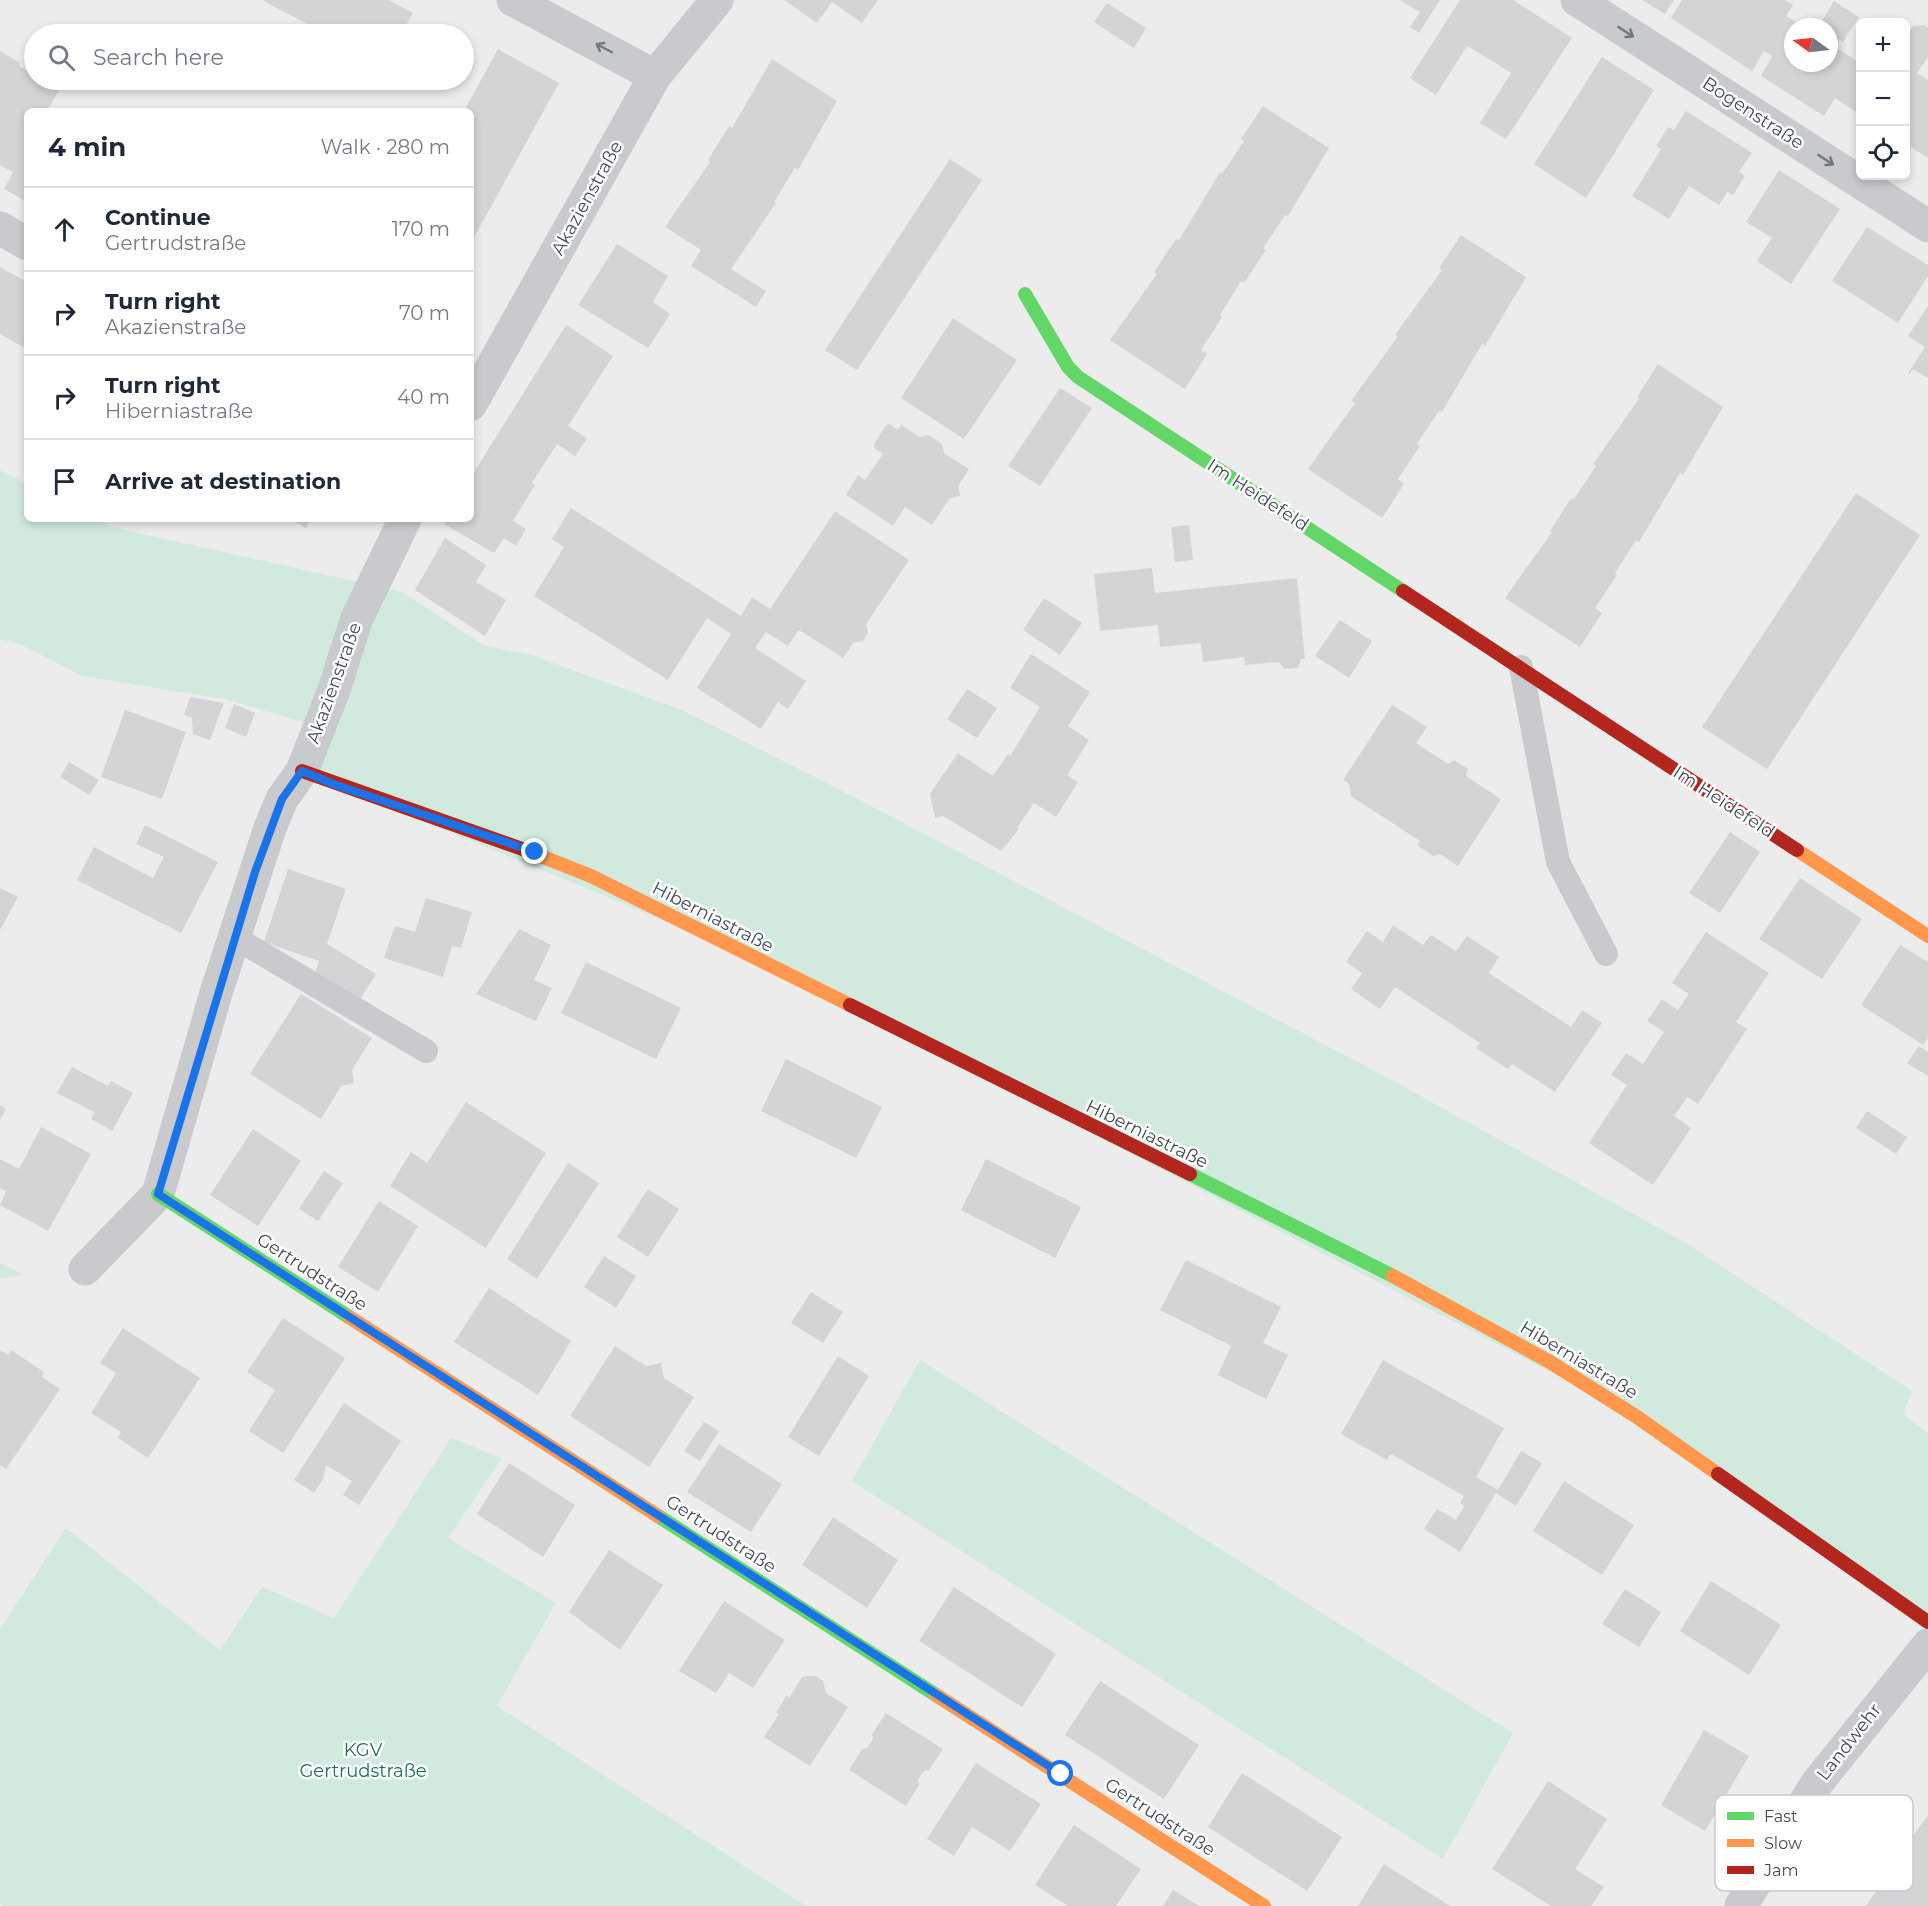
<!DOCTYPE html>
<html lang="en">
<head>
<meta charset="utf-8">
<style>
  :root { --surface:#fff; --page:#f6f6f7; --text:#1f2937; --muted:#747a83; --line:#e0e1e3 }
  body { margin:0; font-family:Montserrat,sans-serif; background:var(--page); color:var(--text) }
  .controls { position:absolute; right:18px; top:18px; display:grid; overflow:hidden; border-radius:9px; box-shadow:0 3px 9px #0003 }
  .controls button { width:54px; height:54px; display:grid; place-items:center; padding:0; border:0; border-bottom:2px solid var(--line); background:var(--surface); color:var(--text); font:30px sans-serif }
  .compass { position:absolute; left:1784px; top:18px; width:54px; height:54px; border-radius:50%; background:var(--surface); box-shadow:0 3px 9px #0003; rotate:285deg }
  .stop { position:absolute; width:18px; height:18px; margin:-14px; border:4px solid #1a73e8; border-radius:50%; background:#fff }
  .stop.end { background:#1a73e8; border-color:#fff; box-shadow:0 2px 6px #0008 }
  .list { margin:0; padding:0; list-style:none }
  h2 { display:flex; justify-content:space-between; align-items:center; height:78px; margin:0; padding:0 24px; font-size:26px }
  h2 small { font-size:20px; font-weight:400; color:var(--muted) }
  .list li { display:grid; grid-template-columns:39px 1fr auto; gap:18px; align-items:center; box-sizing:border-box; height:84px; padding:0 24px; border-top:2px solid var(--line) }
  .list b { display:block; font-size:22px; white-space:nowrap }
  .list p { margin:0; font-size:20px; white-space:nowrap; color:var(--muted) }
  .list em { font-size:20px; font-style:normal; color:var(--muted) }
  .icon { flex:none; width:33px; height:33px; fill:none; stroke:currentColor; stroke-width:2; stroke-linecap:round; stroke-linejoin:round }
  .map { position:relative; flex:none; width:1928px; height:1906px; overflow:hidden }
  .search { position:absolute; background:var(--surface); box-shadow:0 3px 9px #0003; left:24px; top:24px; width:450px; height:66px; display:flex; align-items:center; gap:15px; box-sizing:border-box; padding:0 21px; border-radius:33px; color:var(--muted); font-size:22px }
  .panel { position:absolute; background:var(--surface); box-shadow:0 3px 9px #0003; left:24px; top:108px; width:450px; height:414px; border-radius:9px }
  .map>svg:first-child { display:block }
  .green { fill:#d2eade }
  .building { fill:#d4d4d6 }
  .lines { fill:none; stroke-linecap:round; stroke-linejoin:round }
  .lane { stroke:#c8cacd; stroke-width:24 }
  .street { stroke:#c8cacd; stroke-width:33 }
  .fast { stroke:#63d668; stroke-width:14 }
  .slow { stroke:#ff974d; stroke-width:14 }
  .jam { stroke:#b3261e; stroke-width:14 }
  .oneway { stroke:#737880 }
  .route { stroke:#1a73e8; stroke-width:8 }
  .labels { text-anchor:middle; stroke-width:5; stroke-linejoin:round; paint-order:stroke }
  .street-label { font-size:18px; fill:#454c56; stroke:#fff }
  .park-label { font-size:18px; fill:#1e6f50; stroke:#fff }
  .key { fill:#fff; stroke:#c7c9cc; stroke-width:1.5 }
  .key-label { font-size:16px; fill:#454c56 }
</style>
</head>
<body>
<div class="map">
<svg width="1928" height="1906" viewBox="0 0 1928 1906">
  <rect width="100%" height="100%" fill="#edecec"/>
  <path class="green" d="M0 470 27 484V519H96L112 527 402 592 485 646 531 655 682 710 858 799 1388 1078 1686 1243 1912 1391 1903 1414 1928 1433V1622L1637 1417 757 959 302 771 319 727 224 699 82 676 22 645 0 639Z
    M0 1263 24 1275 0 1279Z
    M920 1360 1513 1733 1443 1859 852 1481Z
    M451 1438 502 1458 448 1538 556 1603 497 1706 806 1906H3L0 1902V1629L66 1528 220 1650 262 1587 334 1618Z"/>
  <path class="building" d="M262 0H389L413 13 401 34H326Z
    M784 0H878L862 23 832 2 817 23Z
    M1400 0H1440L1419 33 1410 27 1420 12Z
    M1460 0H1513L1572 38 1506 139 1480 123 1511 73 1489 59 1467 46 1436 95 1410 78Z
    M1642 0H1674L1665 14Z
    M1682 0H1785L1793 5 1786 16 1804 27H1793V63H1829V27L1819 26 1834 1 1859 17 1843 42 1839 39 1834 46 1860 63V115L1835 98 1824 116 1761 76 1772 56 1764 51 1752 71 1671 18Z
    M1107 3 1146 28 1134 48 1094 22Z
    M1925 25 1928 28V57L1917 73 1928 80V158L1906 144V36L1913 26Z
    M498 49 559 83 471 243V111H464Z
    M0 51 20 63 19 66 34 74V80H44L60 88 47 111H27V202L4 189 13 172 0 165Z
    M1602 57 1654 90 1586 198 1534 164Z
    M772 59 837 101 798 170 795 168 774 202 776 203 731 269 766 291 756 307 691 266 701 250 665 227 710 162 708 160 729 126 732 128Z
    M1263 106 1329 148 1288 216 1285 215 1263 248 1266 250 1244 283 1241 281 1220 315 1222 317 1201 350 1207 354 1185 389 1110 340 1157 274 1154 272 1176 239 1179 240 1220 172 1222 174 1244 141 1241 139Z
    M1686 111 1752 153 1739 172 1745 176 1733 195 1727 192 1719 205 1689 186 1669 219 1632 196 1661 149 1656 146 1668 127 1674 130Z
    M950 159 982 180 857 370 825 350Z
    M1779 170 1840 209 1791 284 1757 261 1772 238 1746 222Z
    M1867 227 1928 265V276L1898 323 1832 281Z
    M1461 235 1526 277 1485 346 1482 344 1442 412 1439 411 1417 444 1420 446 1398 479 1404 484 1382 518 1308 469 1355 403 1351 401 1398 336 1395 335 1442 270 1439 268Z
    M617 244 668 276 653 302 670 314 648 348 578 305Z
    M0 267 27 282V349L0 334Z
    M1928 306V378L1913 369 1910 374 1908 373 1925 347 1908 336Z
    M953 318 1017 360 964 439 901 398Z
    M566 325 613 356 568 426 587 438 575 456 557 444 532 483 535 485 513 521 526 529 516 546 504 538 494 553 444 524 446 519H471V477Z
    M1658 364 1723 407 1683 475 1680 473 1639 542 1636 540 1615 573 1617 575 1595 608 1602 613 1580 647 1505 598 1552 532 1550 531 1571 498 1574 499 1596 466 1593 464 1639 399 1637 397Z
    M1060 388 1092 408 1040 486 1008 466Z
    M890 424 898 430 901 425 920 437 929 435 942 444 944 453 969 469 958 486 960 496 950 498 932 525 905 507 893 526 846 495 858 475 865 480 883 454 875 449 874 444 886 425Z
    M1856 493 1920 535 1767 769 1702 727Z
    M571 508 741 616 752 597 770 609 835 511 909 560 866 624 868 632 863 641 853 643 843 658 799 630 788 646 766 632 755 648 806 681 788 709 778 702 761 729 697 688 731 634 707 618 668 680 534 596 564 547 552 539Z
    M290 519H311L306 528Z
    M1189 525 1193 560 1175 562 1171 527Z
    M445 538 486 565 476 582 506 600 485 636 415 590Z
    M1152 568 1155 593 1297 578 1305 659H1301L1298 668 1284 669 1279 662 1245 665 1244 657 1203 662 1201 643 1160 647 1158 625 1100 631 1094 574Z
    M1044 598 1082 623 1060 655 1023 630Z
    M1340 620 1372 641 1349 678 1315 656Z
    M1031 654 1090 692 1068 726 1089 740 1067 775 1078 782 1056 817 1034 803 1017 828 1019 829 1001 851 943 816 935 818 930 794 958 753 993 776 1008 754 1010 756 1040 707 1010 688Z
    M967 689 997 708 977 738 947 719Z
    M190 697 224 703 210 740 193 734 192 718 184 715Z
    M234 704 255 713 246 737 225 728Z
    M1392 705 1427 727 1416 743 1448 764 1454 760 1468 769 1466 776 1501 799 1458 866 1440 854 1433 856 1417 845 1420 841 1351 796 1349 784 1343 780Z
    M125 710 186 732 162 799 101 777Z
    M69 762 99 780 89 795 60 777Z
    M145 825 218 862 181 933 77 880 94 847 153 878 164 857 136 844Z
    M1730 832 1760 852 1720 913 1689 893Z
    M288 869 346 889 327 944 376 974 358 1003 314 976 319 961 264 942Z
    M1800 878 1862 919 1822 979 1759 939Z
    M0 888 18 897 0 930Z
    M426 898 472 912 461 948 452 946 443 977 384 958 395 926 415 932Z
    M1393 925 1423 945 1431 935 1456 951 1467 936 1499 957 1489 973 1548 1012 1571 1027 1582 1010 1602 1023 1555 1092 1512 1064 1508 1069 1476 1048 1480 1043 1395 987 1380 1009 1351 989 1362 973 1346 962 1367 931 1383 942Z
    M519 929 551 945 534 980 552 988 536 1021 476 994Z
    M1706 932 1769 973 1736 1022 1747 1029 1698 1104 1687 1097 1674 1116 1691 1128 1653 1185 1589 1143 1627 1085 1611 1075 1626 1053 1643 1064 1664 1032 1647 1021 1662 999 1678 1010 1689 994 1672 983Z
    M1900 945 1928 962V1038L1923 1045 1861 1005Z
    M586 962 681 1008 656 1059 561 1013Z
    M301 994 372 1038 352 1070 354 1083 341 1086 321 1119 250 1074Z
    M1919 1046 1928 1052V1076L1907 1063Z
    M786 1059 882 1107 856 1158 761 1111Z
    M72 1067 108 1086 111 1081 133 1093 112 1131 91 1119 94 1112 57 1093Z
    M466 1102 546 1153 486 1248 390 1186 411 1152 427 1163Z
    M0 1105 6 1109 0 1119Z
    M1867 1111 1907 1137 1896 1154 1856 1128Z
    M41 1127 91 1154 48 1231 0 1205 6 1191 0 1188V1159L19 1169Z
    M253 1129 301 1161 258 1226 210 1195Z
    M986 1159 1081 1207 1055 1258 961 1210Z
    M568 1163 599 1183 537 1279 507 1259Z
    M324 1171 343 1183 318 1221 299 1209Z
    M648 1189 679 1209 648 1257 617 1237Z
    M379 1201 418 1226 378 1292 338 1267Z
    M604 1256 636 1276 616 1308 584 1287Z
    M1186 1260 1281 1307 1263 1343 1288 1355 1266 1399 1218 1375 1231 1346 1160 1310Z
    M489 1288 571 1341 538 1395 454 1342Z
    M811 1292 843 1312 823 1343 791 1323Z
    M283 1318 345 1358 283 1453 249 1431 275 1390 247 1372Z
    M123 1328 200 1378 148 1458 118 1438 121 1432 91 1413 116 1373 100 1363Z
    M615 1346 646 1366 661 1363 664 1378 694 1397 649 1467 570 1416Z
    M0 1350 8 1355 11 1350 44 1372 42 1377 60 1389 6 1469 0 1465Z
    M838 1356 869 1376 819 1456 788 1437Z
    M1383 1360 1504 1428 1476 1477 1498 1490 1521 1451 1542 1463 1516 1506 1496 1493 1460 1552 1424 1529 1437 1509 1456 1520 1464 1506 1460 1503 1464 1496 1391 1454 1387 1460 1341 1434Z
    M344 1403 401 1441 359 1505 343 1495 352 1481 326 1465 323 1479 314 1493 294 1480Z
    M704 1422 719 1431 700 1461 684 1451Z
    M719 1444 782 1484 751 1532 687 1492Z
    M509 1463 575 1505 543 1557 477 1514Z
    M1564 1481 1634 1525 1602 1575 1533 1531Z
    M833 1517 898 1560 867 1608 802 1565Z
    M609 1550 663 1585 620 1650 569 1612Z
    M1711 1581 1781 1625 1749 1675 1680 1631Z
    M954 1587 1056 1654 1022 1707 919 1641Z
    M1625 1589 1661 1612 1639 1647 1602 1624Z
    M724 1601 785 1640 753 1688 729 1673 716 1693 679 1671Z
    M808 1676H816L823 1681 826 1693 848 1707 810 1766 764 1737 779 1714 776 1713 786 1696 789 1698 802 1677Z
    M1100 1681 1199 1745 1164 1799 1065 1735Z
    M886 1713 943 1749 929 1770 924 1771 918 1780 919 1785 906 1806 849 1770 862 1749 867 1748 873 1739 872 1734Z
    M1704 1730 1749 1756 1705 1831 1661 1805Z
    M976 1763 1041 1804 1010 1851 972 1827 954 1856 927 1839Z
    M1242 1773 1342 1837 1307 1891 1208 1827Z
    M1548 1781 1607 1819 1575 1869 1604 1887 1591 1906H1551L1492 1869Z
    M1928 1815V1906H1866L1880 1886 1878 1885Z
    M1074 1825 1141 1869 1116 1906H1068L1035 1885Z
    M1384 1864 1450 1906H1358Z
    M1173 1890 1199 1906H1163Z"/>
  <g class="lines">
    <path class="lane" d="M1521 667 1558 862 1606 954
      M234 937 426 1051"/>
    <path class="street" d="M513 0 655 76
      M1577 0 1928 226
      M0 228 27 244
      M471 404 655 76 717 0
      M85 1269 158 1194 216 993 270 828 282 799 302 771 334 690 357 618 405 519
      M1741 1906 1817 1783 1928 1645"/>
    <path class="fast" d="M1025 294 1068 367 1078 377 1403 591
      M1190 1174 1393 1276
      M158 1194 349 1317
      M658 1516 936 1695"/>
    <path class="slow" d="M1797 850 1928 936
      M528 851 591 876 850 1005
      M1393 1276 1550 1362 1637 1417 1718 1474
      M349 1317 658 1516
      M936 1695 1264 1906"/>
    <path class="jam" d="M1403 591 1797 850
      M302 771 528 851
      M850 1005 1190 1174
      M1718 1474 1928 1622"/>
  </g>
  <defs><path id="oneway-shaft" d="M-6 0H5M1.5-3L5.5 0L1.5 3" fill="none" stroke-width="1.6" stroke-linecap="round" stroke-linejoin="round" transform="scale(1.5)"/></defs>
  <g class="oneway">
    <use href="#oneway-shaft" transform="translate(1626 32) rotate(33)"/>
    <use href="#oneway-shaft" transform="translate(604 48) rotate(-152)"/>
    <use href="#oneway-shaft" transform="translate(1826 160) rotate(33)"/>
  </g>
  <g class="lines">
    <path class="route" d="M535 852 336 785 302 771 282 799 255 872 158 1194 1061 1774"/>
  </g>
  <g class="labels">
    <g class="street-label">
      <text transform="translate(1753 113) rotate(33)" y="6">Bogenstraße</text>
      <text transform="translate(587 198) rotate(-61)" y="6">Akazienstraße</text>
      <text transform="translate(1258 495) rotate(33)" y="6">Im Heidefeld</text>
      <text transform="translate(334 683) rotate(-70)" y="6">Akazienstraße</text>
      <text transform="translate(1724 802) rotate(33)" y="6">Im Heidefeld</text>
      <text transform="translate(713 917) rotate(27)" y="6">Hiberniastraße</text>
      <text transform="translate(1147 1134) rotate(26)" y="6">Hiberniastraße</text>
      <text transform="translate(312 1272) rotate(33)" y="6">Gertrudstraße</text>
      <text transform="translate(1579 1360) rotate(31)" y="6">Hiberniastraße</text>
      <text transform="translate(721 1534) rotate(33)" y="6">Gertrudstraße</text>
      <text transform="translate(1849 1742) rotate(-52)" y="6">Landwehr</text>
      <text transform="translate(1160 1817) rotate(33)" y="6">Gertrudstraße</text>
    </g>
    <g class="park-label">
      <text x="363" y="1756">KGV<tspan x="363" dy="21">Gertrudstraße</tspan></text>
    </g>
  </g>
  <rect x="1715" y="1795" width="198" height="96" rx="9" class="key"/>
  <rect x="1727" y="1812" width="27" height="8" fill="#63d668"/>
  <rect x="1727" y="1839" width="27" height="8" fill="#ff974d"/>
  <rect x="1727" y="1866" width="27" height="8" fill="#b3261e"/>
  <g class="key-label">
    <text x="1764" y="1822">Fast</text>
    <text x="1764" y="1849">Slow</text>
    <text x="1764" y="1876">Jam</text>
  </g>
</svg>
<div class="controls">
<button>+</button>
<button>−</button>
<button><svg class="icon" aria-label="locate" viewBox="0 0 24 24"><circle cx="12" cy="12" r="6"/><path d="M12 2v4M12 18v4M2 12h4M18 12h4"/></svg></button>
</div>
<svg class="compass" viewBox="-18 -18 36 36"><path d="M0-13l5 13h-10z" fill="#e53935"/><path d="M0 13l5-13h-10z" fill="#747a83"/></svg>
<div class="stop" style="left:1061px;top:1774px"></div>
<div class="stop end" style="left:535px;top:852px"></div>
<div class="search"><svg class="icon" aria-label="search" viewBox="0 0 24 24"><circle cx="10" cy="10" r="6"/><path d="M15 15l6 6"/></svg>Search here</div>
<section class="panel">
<h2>4 min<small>Walk · 280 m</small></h2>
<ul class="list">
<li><svg class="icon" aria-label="ahead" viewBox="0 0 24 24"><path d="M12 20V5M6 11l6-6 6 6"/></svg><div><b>Continue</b><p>Gertrudstraße</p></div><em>170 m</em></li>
<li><svg class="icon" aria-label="right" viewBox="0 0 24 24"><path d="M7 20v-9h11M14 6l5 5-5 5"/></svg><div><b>Turn right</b><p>Akazienstraße</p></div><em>70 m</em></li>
<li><svg class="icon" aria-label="right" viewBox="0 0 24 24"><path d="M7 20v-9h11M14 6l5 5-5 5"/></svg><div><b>Turn right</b><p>Hiberniastraße</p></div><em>40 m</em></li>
<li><svg class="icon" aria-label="arrive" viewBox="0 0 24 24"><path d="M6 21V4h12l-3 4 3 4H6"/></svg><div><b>Arrive at destination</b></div></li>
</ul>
</section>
</div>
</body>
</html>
